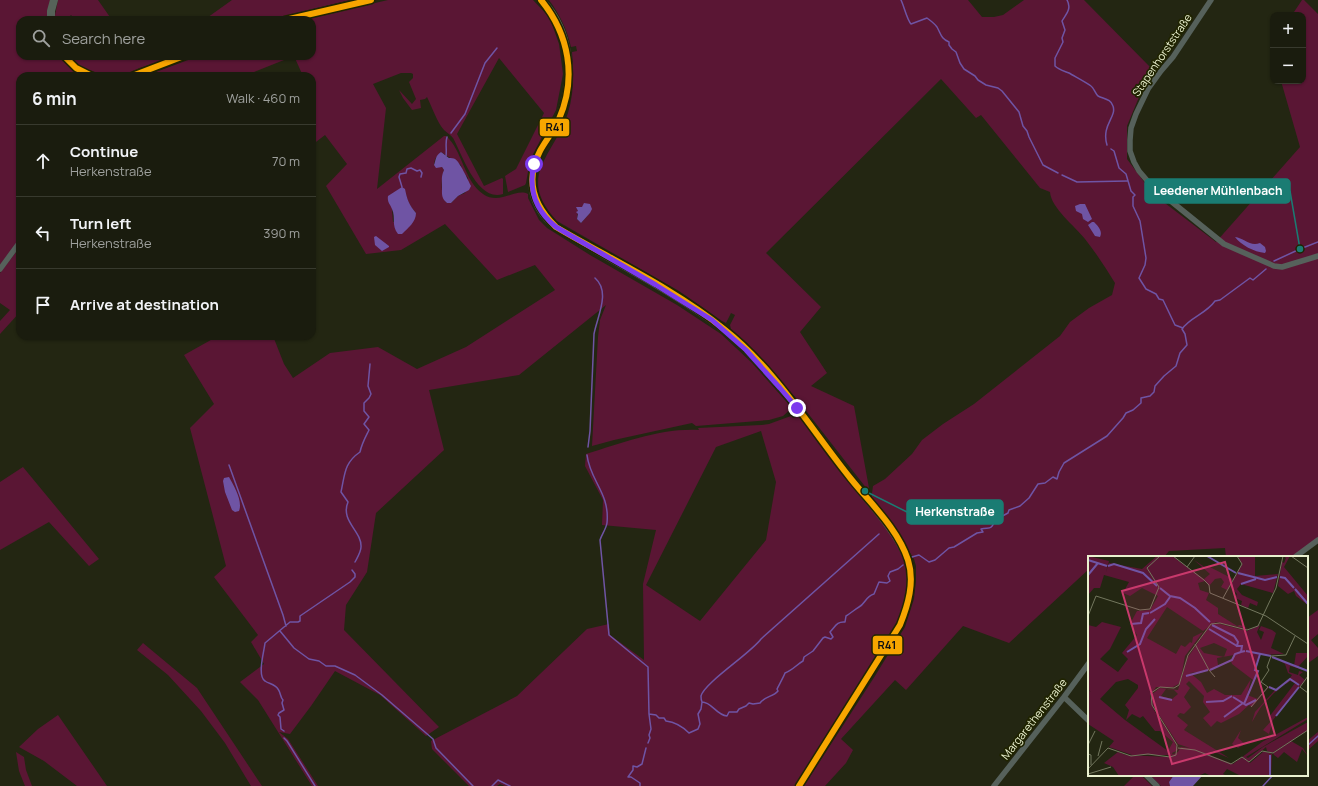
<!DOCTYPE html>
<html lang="en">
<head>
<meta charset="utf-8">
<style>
  :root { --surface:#1a1c0e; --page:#27291c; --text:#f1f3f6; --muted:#9fa19e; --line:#383a2e }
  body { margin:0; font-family:Manrope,sans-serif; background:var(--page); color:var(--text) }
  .controls { position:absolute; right:12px; top:12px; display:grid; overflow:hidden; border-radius:8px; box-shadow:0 1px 3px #0004 }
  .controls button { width:36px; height:36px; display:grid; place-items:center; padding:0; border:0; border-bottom:1px solid var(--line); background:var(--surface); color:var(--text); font:20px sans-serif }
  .stop { position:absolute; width:12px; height:12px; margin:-9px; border:3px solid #7c3aed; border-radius:50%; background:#fff }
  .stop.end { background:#7c3aed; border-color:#fff; box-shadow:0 1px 4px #0008 }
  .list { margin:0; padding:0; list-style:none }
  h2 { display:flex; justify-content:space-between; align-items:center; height:52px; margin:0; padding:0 16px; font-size:17px }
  h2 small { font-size:13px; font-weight:400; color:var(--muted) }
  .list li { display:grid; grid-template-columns:26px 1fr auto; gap:12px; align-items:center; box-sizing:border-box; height:72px; padding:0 16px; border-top:1px solid var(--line) }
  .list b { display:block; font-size:15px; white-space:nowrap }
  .list p { margin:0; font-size:13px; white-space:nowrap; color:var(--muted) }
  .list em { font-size:13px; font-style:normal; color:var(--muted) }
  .icon { flex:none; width:22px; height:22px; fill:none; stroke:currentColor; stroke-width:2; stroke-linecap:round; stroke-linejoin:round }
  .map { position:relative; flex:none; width:1318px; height:786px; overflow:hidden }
  .search { position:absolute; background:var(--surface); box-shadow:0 1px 3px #0004; left:16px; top:16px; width:300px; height:44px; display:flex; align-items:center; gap:10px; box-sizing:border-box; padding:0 14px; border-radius:12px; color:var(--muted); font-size:15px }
  .panel { position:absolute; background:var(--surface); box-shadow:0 1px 3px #0004; left:16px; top:72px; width:300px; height:268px; border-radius:12px }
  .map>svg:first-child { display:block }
  .green { fill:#5a1634; fill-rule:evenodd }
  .water { fill:#6f54a4 }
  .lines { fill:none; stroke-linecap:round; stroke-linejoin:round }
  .stream { stroke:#6f54a4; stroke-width:1.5 }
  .street { stroke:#56615b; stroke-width:5.5 }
  .secondary { stroke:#566259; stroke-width:8 }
  .bus-1-casing { stroke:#202401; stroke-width:9 }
  .bus-1 { stroke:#f7a600; stroke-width:6 }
  .route { stroke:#7c3aed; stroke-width:5 }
  .labels { text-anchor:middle; stroke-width:3.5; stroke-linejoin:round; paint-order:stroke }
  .street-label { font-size:11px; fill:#eaf1cf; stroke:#202401 }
  .inset-river { fill:none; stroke:#6f54a4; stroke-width:2 }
  .inset-road { fill:none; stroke:#73775e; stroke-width:1 }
  .view { fill:#c8396c; fill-opacity:0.15; stroke:#c8396c; stroke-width:2 }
  .inset-edge { fill:none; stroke:#eaf1cf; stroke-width:2 }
  .leader { fill:none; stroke:#1a7c73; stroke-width:1.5 }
  .callout-dot { fill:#1a7c73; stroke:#202401; stroke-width:1.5 }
  .callout { fill:#1a7c73; stroke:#1a7c73; stroke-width:1.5 }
  .callout-label { font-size:12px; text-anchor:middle; font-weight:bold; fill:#fff }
  .line-badge { stroke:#202401; stroke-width:1.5 }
  .pale-badge-label { font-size:11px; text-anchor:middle; font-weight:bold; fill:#111 }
</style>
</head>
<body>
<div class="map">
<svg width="1318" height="786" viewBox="0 0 1318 786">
  <rect width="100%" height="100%" fill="#232612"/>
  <path class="green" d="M0 0H50L48 20H20V56H60L71 68 83 76H20V239L0 265Z
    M58 0H98L112 20H76L71 15 66 20H54Z
    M232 0H350L268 20H204Z
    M388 0H533L549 17 553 27 559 44 563 74 556 110 530 160 526 183 525 185 508 192 505 176 516 169 544 113 499 58 457 134 484 186 502 178 503 179V194C477 202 463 156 453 138 451 135 447 133 444 130 437 122 432 107 427 97L425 99 420 100 421 108 412 110 403 98 399 90 412 104 416 99 409 82 413 78V74L411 73H401L373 84 386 108 377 189 444 136H446C462 149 464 181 483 194 500 206 516 187 528 194V198L539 220 547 228 590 255 677 305 721 334 752 363 792 408 783 416 769 420 696 426 692 423 614 440 592 446 598 337 600 320 606 305 519 375 429 390 444 450 376 513 367 572 346 605 344 630 439 727 426 736 380 695 335 671 311 706 290 734 279 732 288 739 318 786H312L258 700 240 682 264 664 251 642 258 635 214 577 226 566 190 428 214 404 184 355 218 336H273L284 364 293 378 330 353 378 347 417 369 466 347 555 290 535 265 497 280 445 224 401 250 366 254 326 186 347 164 325 135 312 145V76H303L294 56 244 76H145L199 56H312V20H302ZM441 152 461 165 462 170 468 178 465 193 458 196 451 203H447C440 197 441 178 444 170L442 167 434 165 435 159ZM406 194C407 202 411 207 416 213L393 222 392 209Z
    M549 0H968L982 17H994L1003 15 1024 0H1084L1151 68 1127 126V159L1153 194 1216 242 1300 147 1281 81H1303V15H1292L1302 0H1304L1318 14V538L1293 557H1226L1225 548 1169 551 1164 557H1089V569L1009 643 963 626 906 690 895 680 841 739 853 750 846 763 825 786H804L875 676 905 627 914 599 916 581V566L914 559 892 524 871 501 873 486 885 479 912 454 922 440 943 424 974 404 1060 336 1070 322 1089 308 1112 295 1115 283C1106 268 1096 253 1085 239 1075 226 1051 208 1050 192L1040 188 981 115 976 118 941 79 766 253 821 307 800 332 827 373 811 386 854 406 869 488 867 489 796 398 747 343 731 329 730 325 735 315 731 313 726 323 722 321 679 291 557 221C515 176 554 156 568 113 574 93 574 73 572 52L577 51 576 46 571 47C567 29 560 15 549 0ZM577 207H582L590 213 581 223 577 219 578 211Z
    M69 56H150L152 57 154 56H175C165 60 154 63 143 67 138 68 134 71 129 73 107 77 84 73 69 56Z
    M20 247V312L0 334V321L10 310 0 303V273Z
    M791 416 793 418 800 416 892 536C896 543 902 551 905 558 911 575 906 600 901 617L795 786H505L500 784 497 786H469L432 749 431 741 517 696 587 629 609 624 610 635 644 660 643 584 656 530 602 525 603 500 585 466 586 454C623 443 660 428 699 430L698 428 761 425 769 424ZM761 431 776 482 766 540 700 621 646 585 716 447Z
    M23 467 99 559 89 566 49 522 0 550V482Z
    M1318 610V634L1311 640 1318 648V656L1307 664V618Z
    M143 643 197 688 262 786H251L225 743 201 711 168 675 137 650Z
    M58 715 107 786H77L44 761 19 747 38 729Z
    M1318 732V741L1307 751V741Z
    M16 752 24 757 26 770 32 786H25L19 771Z
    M1135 775H1141L1152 786H1124Z
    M1150 775H1174L1169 782 1170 786H1161Z"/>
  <path class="water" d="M441 152C444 154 446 156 449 158 451 158 454 158 455 159 460 162 468 180 471 186L469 190 458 196 451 203H447C441 198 442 194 442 187 442 181 441 176 444 170L442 167 436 168 434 165C436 160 435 156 441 152Z
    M402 187 405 189C407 199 409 205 416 213 416 222 408 228 402 234H398C391 225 396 218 392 209 390 204 387 202 388 196Z
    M584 203 590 204 592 209 590 213 581 223 577 219 578 214 576 212 578 211 576 207H582Z
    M1080 204H1085L1092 219 1088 222 1083 219 1082 214 1076 211 1075 206Z
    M1092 222H1094C1098 226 1103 231 1100 237L1095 236 1088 225Z
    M376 236 389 246V247L382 251 375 245 374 237Z
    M1235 237C1244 238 1250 247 1260 243L1265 247 1266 251 1265 253C1254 252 1241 245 1235 237Z
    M229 477C234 486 243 501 239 511L235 512 232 510 225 492 223 481 224 478Z
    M1174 775H1203L1193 786H1170L1169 782Z"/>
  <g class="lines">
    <path class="stream" d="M901 0C904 6 907 20 911 24L927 18C931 21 934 23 937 27 941 34 941 39 949 42V45L952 49 956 52 960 63 964 69 975 76 978 80 986 85 998 88 1002 91 1019 112 1023 126 1027 131 1029 137 1043 165 1058 173
      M1067 0C1072 9 1066 14 1062 21L1065 30 1062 38 1063 42 1055 58V66C1059 70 1064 71 1069 73 1074 76 1087 83 1091 86 1094 88 1095 93 1098 96 1104 99 1111 99 1113 106 1117 117 1101 125 1107 145
      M451 133 465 114 485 63 497 48
      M1111 149 1114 151 1119 168 1126 174 1131 191 1135 195 1133 197V206L1140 221 1146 258 1145 265 1139 278 1146 289 1156 294 1159 299 1163 300 1175 325 1183 328
      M446 156C447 149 445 143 447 137
      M1062 175 1077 182 1127 181
      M402 187 399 177 400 174 406 173 407 169 411 168 417 171 420 170 422 173 421 177
      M1274 261 1300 249 1318 242
      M588 447 590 431 594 334C597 317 611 292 595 278
      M587 455C590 481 610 493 607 523 606 529 602 534 600 540L609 635 648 667 649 714
      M229 465 283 615 286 626
      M912 557 919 555 929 562 935 560 949 548 954 547 977 533 983 532 981 529C990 527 991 531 995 520L1008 513 1009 510 1020 506 1029 498 1038 484 1045 483 1053 477 1057 479 1059 472 1064 463 1107 436 1123 418 1126 413 1133 410 1141 403V398L1150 396 1154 392 1155 386 1164 376 1176 366 1180 353 1187 345 1185 334 1182 329C1190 317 1206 314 1215 301L1220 300 1250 278 1253 280 1266 269
      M355 562C357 558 361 552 361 547 362 531 340 521 348 502L341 492C345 474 344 463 360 452 362 443 365 438 369 430L364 424 369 417 364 411V403L369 398 371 394 368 386 370 364
      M280 631 294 648 309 659 319 661 326 666H335L355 675 382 695 433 739 436 748 473 786
      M702 702C701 700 701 698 701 696 704 683 751 653 761 639L879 534
      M284 731 281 729 280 717 278 715 279 713 284 710 282 703 283 700C280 697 281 693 278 689 275 684 269 684 265 681 257 676 264 652 265 643L290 622H298L300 621V616L350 582 355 577V574L352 570
      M284 738 287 741 315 786
      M648 743 650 738 649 735 651 729 649 714 656 715 659 718H664L666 721C675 722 683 727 689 733L698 729 700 724 698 714 701 709 702 702C712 702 716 715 727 716L729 712H737L739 709 746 706 749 703 753 704 760 703C765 696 773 697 778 691L777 689C779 685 784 676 785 673 793 670 796 665 803 661L804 657 813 651 823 638 825 637 831 639 833 637 830 632C835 627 837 621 845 622L846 616C851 613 854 610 859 607 865 604 866 596 874 594L879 582 887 583 890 581 888 576 890 572 898 569 903 565
      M1307 746 1318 736
      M492 786 498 780 510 786
      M640 786V783L631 777H628L633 770V766L637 767 642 764 646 748
      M1263 786 1273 775"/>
    <path class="street" d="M1211 0 1173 57 1161 71 1148 89 1136 114 1131 128 1130 140V151L1134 162 1139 171 1151 185 1224 244 1274 266 1282 267 1318 256
      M0 269 20 242
      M1295 557 1318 540
      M1064 697 1089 721
      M1146 775 1157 786
      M994 786 1064 697 1089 663"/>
    <path class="secondary" d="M541 0C570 29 575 77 561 114 556 128 547 139 540 151 525 180 532 207 556 227 611 260 673 290 724 329 773 368 812 429 851 479 868 500 900 535 908 560 915 582 908 604 900 625L799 786
      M51 20V11L54 0
      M285 20 371 0
      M64 56 76 68 92 76
      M132 76 184 56"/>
    <defs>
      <path id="bus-1" d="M541 0C569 34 577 78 559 119 554 131 546 140 540 151 525 180 533 205 556 227 612 260 673 288 724 329 776 370 810 428 851 479 871 504 898 529 908 560 915 582 908 605 900 625L799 786
        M285 20 371 0
        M64 56 76 68 92 76
        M132 76 184 56"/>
    </defs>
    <use href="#bus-1" class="bus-1-casing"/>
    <use href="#bus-1" class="bus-1"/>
  </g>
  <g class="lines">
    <path class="route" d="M534 164C528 190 536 211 556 227L656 285 712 320 746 350 780 388 797 408"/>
  </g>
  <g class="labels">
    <g class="street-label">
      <text transform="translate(1162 55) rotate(-56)" y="4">Stapenhorststraße</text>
      <text transform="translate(1034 719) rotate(-52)" y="4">Margarethenstraße</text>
    </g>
  </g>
  <g transform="translate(1088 556)">
    <rect width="220" height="220" fill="#232612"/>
    <path d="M0 0 21 5 18 16 21 7 54 13 69 0H84L116 23 122 18 106 4 118 12 120 10 145 23 139 34 133 31 136 26 133 22 127 23 121 30 117 25 110 27 112 34 121 37 118 44 130 52V58L149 70 152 69 161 73 128 66 115 75 79 51 59 82 88 98 93 89 97 91 102 86 104 87 105 81 115 76 97 100 92 127 85 131H68L62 140 66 154 86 185 90 194 84 197 85 199H44L21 191 26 185 0 168V134L3 136 0 133V69L8 71 14 66 33 71 22 93 12 103 30 116 40 103 34 97 49 79 42 68 49 55 62 54 70 40 54 32 42 40 35 37 41 26 16 19 12 32H6L0 39ZM40 123 50 129V132L37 149 41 154 38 164 44 158 52 162 55 160 67 175H72L85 186 80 195 37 164 12 143 28 126ZM150 0H167V20L190 18 185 37 153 28 149 33 154 39 170 46 169 50 162 47 160 52 153 49 154 45 147 42 149 38 142 30 154 8ZM195 0H202L196 11 220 40V49L208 40 206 35 200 38 190 30 194 6 196 7 198 2ZM128 67 159 75 172 69 169 76 173 84 176 76 171 74 173 70 184 74 188 77 183 92 196 98 172 99 168 113 171 115 165 124 144 108 143 105 146 99 129 102 130 109 123 114 102 117 113 126 119 137 126 133 137 139H153L163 123 159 139 170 143 181 130 189 134 197 129 204 119 200 117 197 108 184 100 206 110 208 97H220V100L210 111 220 115 202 110 201 116 210 119 211 115 215 116 211 119 217 124 185 164 181 178 175 174 184 164 181 161 207 127 202 125 186 137 173 151 164 166 167 156 187 134 181 131 164 151 161 149 151 158 133 167 129 165 123 171 115 162 122 156 115 146 116 140 101 125 98 128 102 132 96 141 103 151 96 158 92 157 89 160 100 169 96 174 141 202 124 195 122 199 145 208 174 186 220 161V163L158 201 160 202 175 191 220 166V174L184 197 179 195 178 191 161 206 158 204 162 207 176 195 184 198 183 220H153L139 213 135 218 139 220H123L117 217 110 220H31L25 211 16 207 30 196 38 199 80 201 90 196 93 191 102 192 90 188 64 148 63 139 72 132 90 134 100 101 121 71ZM126 87 139 93 136 101 116 97 112 92ZM78 133 86 134 90 138 84 143 73 140ZM153 174 150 182 157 188 150 192 144 188ZM203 185 215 192 220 200 214 193 209 206 196 196 190 202 186 199 185 197Z" fill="#5a1634" fill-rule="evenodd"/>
    <path class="inset-river" d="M119 0 148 17M0 4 19 10M20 10 26 8 55 17 69 30M150 17 177 24 189 21M0 19 10 7M192 21 197 22 206 32M153 28 168 23M72 32 82 40 92 42 107 52 122 66M207 33 220 48M62 57 77 48 82 41M43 68 53 67 55 58 61 57M124 69 146 80 150 86 149 90H154L153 96 157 95M121 73 149 90M158 95 183 100M39 96 52 88 58 73 67 63M184 101 220 115M122 114 144 104 147 98 153 96M98 120 120 114M181 131 188 134 202 123 211 129M71 141 84 144M145 141 158 149 168 144M118 146 135 145 144 140M156 148 170 115 167 114 172 98M188 160 211 131M136 161 155 147M182 220V199"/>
    <path class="inset-road" d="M85 0 116 24 121 29 122 37 178 60 220 88M203 0 220 12M99 11 107 0M135 42 154 8 149 0M0 60 8 40 52 54 62 53 71 31 59 12 72 0M107 88 121 114 127 121M220 120 212 131 220 137M163 151 180 131 173 126 181 114 179 111 183 100 198 99 207 80M0 189 7 175M90 192 107 194 143 208 154 201 161 206 174 195 185 197 220 174M0 198 3 199V209M10 200 14 185M0 213 20 192 43 200 60 198 82 201 88 199 89 189 64 149 63 137 72 131 86 132 91 129 100 99 123 68 132 67 159 74 170 70 188 32 195 0M0 218 23 211"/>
    <path class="view" d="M137 6 187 179 84 208 34 35Z"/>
    <rect width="220" height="220" class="inset-edge"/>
  </g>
  <path class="leader" d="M1300 249L1290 191M865 491L907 512"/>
  <g class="callout-dot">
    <circle cx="1300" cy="249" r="4"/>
    <circle cx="865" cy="491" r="4"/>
  </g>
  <g class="callout">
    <rect x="1145" y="179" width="145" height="24" rx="4"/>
    <rect x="907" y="500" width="96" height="24" rx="4"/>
  </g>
  <g class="callout-label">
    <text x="1218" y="195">Leedener Mühlenbach</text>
    <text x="955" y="516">Herkenstraße</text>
  </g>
  <g class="line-badge">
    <rect x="539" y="118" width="31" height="19" rx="4" fill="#f7a600"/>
    <rect x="872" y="635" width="31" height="20" rx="4" fill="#f7a600"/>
  </g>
  <g class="pale-badge-label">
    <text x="555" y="131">R41</text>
    <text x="887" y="649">R41</text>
  </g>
</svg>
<div class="controls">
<button>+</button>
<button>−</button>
</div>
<div class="stop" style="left:534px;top:164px"></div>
<div class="stop end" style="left:797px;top:408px"></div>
<div class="search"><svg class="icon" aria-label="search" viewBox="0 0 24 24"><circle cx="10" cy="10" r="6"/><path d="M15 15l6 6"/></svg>Search here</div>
<section class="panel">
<h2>6 min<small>Walk · 460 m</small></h2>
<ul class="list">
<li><svg class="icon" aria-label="ahead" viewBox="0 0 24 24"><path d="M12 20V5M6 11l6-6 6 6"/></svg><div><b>Continue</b><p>Herkenstraße</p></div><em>70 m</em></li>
<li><svg class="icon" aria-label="left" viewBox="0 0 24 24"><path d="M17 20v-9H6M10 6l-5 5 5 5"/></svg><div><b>Turn left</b><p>Herkenstraße</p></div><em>390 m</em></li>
<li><svg class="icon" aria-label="arrive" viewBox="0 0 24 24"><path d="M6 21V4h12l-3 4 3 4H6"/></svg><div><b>Arrive at destination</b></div></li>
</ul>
</section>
</div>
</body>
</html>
